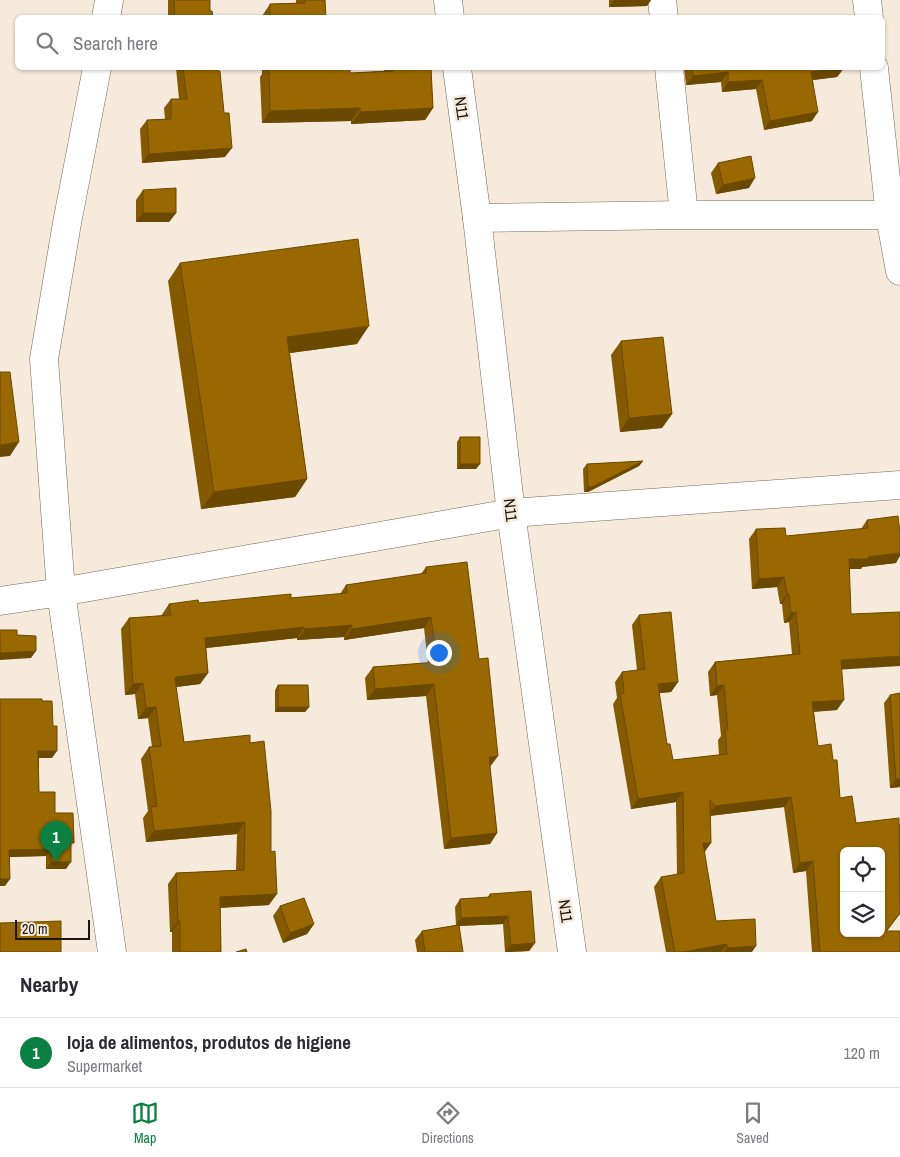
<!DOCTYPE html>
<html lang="en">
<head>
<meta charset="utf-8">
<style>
  :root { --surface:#fff; --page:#f7f7f7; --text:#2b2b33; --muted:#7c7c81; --line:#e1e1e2; --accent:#0b8043 }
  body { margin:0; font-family:"Archivo Narrow",sans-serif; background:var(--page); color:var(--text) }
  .controls { position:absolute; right:15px; bottom:15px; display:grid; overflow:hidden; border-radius:8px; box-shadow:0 1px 4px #0004 }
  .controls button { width:45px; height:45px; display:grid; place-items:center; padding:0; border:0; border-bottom:1px solid var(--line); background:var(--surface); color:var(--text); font:25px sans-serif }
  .scale { position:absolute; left:15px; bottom:12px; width:75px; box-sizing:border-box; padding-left:5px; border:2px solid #191510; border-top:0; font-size:14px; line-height:18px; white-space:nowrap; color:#191510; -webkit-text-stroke:4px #f5eadb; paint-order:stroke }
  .you { position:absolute; left:438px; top:652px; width:18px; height:18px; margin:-12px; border:4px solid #fff; border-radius:50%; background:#1a73e8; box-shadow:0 0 0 8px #1a73e833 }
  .badge { display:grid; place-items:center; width:32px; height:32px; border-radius:50%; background:var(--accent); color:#fff; font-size:16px; font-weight:700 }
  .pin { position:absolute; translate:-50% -41px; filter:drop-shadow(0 1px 2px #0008) }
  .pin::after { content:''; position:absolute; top:26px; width:18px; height:15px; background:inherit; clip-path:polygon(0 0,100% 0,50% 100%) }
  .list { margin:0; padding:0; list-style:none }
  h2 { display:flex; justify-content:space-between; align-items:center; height:65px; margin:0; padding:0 20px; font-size:21px }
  h2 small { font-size:16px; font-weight:400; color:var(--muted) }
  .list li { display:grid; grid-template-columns:32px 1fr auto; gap:15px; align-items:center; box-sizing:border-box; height:70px; padding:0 20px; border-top:1px solid var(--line) }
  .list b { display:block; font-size:19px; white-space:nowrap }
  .list p { margin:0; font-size:16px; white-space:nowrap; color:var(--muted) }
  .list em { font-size:16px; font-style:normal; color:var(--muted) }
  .icon { flex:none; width:28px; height:28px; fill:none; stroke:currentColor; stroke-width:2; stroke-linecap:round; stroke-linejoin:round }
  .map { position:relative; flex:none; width:900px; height:952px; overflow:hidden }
  .search { position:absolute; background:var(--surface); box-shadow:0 1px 4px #0004; left:15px; right:15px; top:15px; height:55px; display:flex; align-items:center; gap:12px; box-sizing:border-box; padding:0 18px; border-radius:8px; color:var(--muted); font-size:19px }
  .sheet { height:135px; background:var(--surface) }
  nav { display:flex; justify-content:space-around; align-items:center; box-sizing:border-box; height:70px; border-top:1px solid var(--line); background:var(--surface); font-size:14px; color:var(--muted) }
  nav a { display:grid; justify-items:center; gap:2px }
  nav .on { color:var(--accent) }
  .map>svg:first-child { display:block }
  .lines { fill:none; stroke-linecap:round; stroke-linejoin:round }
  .minor-casing { stroke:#746a5d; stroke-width:29 }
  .major-casing { stroke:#746a5d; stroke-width:29 }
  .minor { stroke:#fff; stroke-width:28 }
  .major { stroke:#fff; stroke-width:28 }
  .wall { fill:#845900 }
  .shaded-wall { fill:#6b4900 }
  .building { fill:#996800; stroke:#6b4900; fill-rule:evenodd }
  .labels { text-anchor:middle; stroke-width:5; stroke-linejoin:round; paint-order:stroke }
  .street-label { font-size:16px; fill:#191510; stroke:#f5eadb }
</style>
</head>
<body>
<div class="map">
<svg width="900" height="952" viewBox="0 0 900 952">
  <rect width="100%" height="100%" fill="#f5eadb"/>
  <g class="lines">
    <defs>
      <path id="minor" d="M662 0 664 18
        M867 0 869 18
        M106 18 109 0
        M97 68 67 223 44 359 61 592 112 952
        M669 68 684 215
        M874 68 890 216 900 271
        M477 218 684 215H900
        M0 601 61 592 511 513 900 485"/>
      <path id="major" d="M448 0 450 18
        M457 68 477 218 511 513 572 952"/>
    </defs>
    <use href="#minor" class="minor-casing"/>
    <use href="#major" class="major-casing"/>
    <use href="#minor" class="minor"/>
    <use href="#major" class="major"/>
  </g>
  <path class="wall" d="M168 0H210V11L213 18H168Z
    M296 0H325L326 18H262V16L270 4 296 3Z
    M609 0H651L647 6 609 7Z
    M176 68H217L225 157 142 163 140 129 147 120 165 119 164 108 171 99H179Z
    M262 68H350V73L384 71V68H431L433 108 425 120 351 124V121L262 123 260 77 262 74Z
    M684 68H844L837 77 813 80 812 121 764 130 756 89 722 92 721 82 686 85Z
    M718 163 749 188 716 194 711 173Z
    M143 190 176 213 169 222H136V200Z
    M180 263 357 344 290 353 307 479 295 497 201 509 168 281Z
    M621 341 672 414 662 428 620 432 611 355Z
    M460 437 476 469H457V442Z
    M643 461 639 466 588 492H584L583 469 587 464Z
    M867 520 896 563 862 567 861 569H850L841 670 837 710 814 712 818 746 840 798 856 823 900 824V914L887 931 900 952H812L806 871 793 873 784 807 710 816 704 852 716 921 752 952H666L654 887 661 877 677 875 676 802 631 809 613 704 617 698 615 682 622 672 637 670 632 625 639 615 678 682 671 692 659 693 667 744 673 760 719 755 718 740 721 736 717 695 710 696 708 672 715 662 792 654 789 622 784 623 782 604H780L777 587 752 589 749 539 756 529 786 536 861 529Z
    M426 567 490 767 497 833 490 844 444 849 426 696 367 700 365 678 373 667 428 663 424 628 344 640V637L297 640V638L206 648 208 673 200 684 176 687 184 742 250 743 269 905 220 908 221 952H172V932H170L168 884 176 873 236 870 237 834 146 842 143 818 148 811 141 759 149 747H152L148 718 138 719 135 694 125 695 121 629 129 618 161 616 169 604 199 603 291 598 340 594 346 585 421 574Z
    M278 685 309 707 305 712H275V690Z
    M900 693V790V787L890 788 884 703 890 695Z
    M0 699 52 758H39V792L55 813 71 847 66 869H46V856L10 857 5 886H0Z
    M490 894 535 943 529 951 505 952 503 924 459 926 463 952H417L415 940 422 931 456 925 455 907 460 899 487 898Z
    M280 906 314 924 307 934 283 943 273 916Z"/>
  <path class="shaded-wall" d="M614 0H651L647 6 609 7Z
    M844 68 837 77 805 81 811 72Z
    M728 72 721 82 686 85 693 76Z
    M762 80 756 89 722 92 728 82Z
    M360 108 351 121 262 123 270 111Z
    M433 108 425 120 351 124 360 112Z
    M818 112 812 121 764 130 770 121Z
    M232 148 225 157 142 163 149 154Z
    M755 178 749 188 716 194 723 185Z
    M143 213H176L169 222H136Z
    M369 326 357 344 275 355 287 337Z
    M672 414 662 428 620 432 629 418Z
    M19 442 10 456 0 457V445Z
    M643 461 639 466 588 492H584L588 487Z
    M460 464H480L476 469H457Z
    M307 479 295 497 201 509 214 492Z
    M900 553V556L896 563 862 567 861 569H842L849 559Z
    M784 577 777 587 752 589 759 579Z
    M787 594H789L782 604H780Z
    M796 612 789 622 784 623 791 613Z
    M431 617 424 628 344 640 352 629Z
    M352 625 344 637 297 640 305 629Z
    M304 627 297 638 197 649 205 638Z
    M36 651 31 658 0 660V653Z
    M900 656V666L834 670 841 660Z
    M208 673 200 684 168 688 176 677Z
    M678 682 671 692 651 694 658 684Z
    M143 683 135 694 125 695 133 684Z
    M434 684 426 696 367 700 375 689Z
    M724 685 717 695 710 696 717 686Z
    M844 700 837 710 805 712 812 702Z
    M156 707 148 718 138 719 146 708Z
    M278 707H309L305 712H275Z
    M38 751H57L52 758H34Z
    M498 756 490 767 489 757Z
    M896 779H900V787L890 788Z
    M683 792 676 802 631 809 638 799Z
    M791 797 784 807 708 816 715 806Z
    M245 822 237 834 146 842 154 831Z
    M497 833 490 844 444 849 451 838Z
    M703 843H711L704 853Z
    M51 849 46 856 5 857 9 850Z
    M813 861 806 871 793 873 800 863Z
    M51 862H71L66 869H46Z
    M0 879H10L5 886H0Z
    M277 894 269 905 212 908 220 897Z
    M508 916 503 924 456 926 461 918Z
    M178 921H180L172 932H170Z
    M314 924 307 934 283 943 290 933Z
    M535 943 529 951 505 952 511 945Z
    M727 944 721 952H683Z
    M756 946 752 952H724L727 948Z"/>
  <path class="building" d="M174 0H210V11H212L213 18H175Z
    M305 0H325L326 18H270V4L305 3Z
    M183 68H217V71H220L224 113H229L232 148 149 154 147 120 171 119V99H187Z
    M269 68H350V73L393 71V68H431L433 108 360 112V108L270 111Z
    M692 68H844L811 72 818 112 770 121 762 80 728 82V72L693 76Z
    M751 156 755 178 723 185 718 163Z
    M176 188V213H143V190Z
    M358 239 369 326 287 337 307 479 214 492 180 263Z
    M663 337 672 414 629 418 621 341Z
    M0 372H10L19 442 0 445Z
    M460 437H480V464H460Z
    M643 461 592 487H588L587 464Z
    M898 516 900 533V553L868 557V559H849L851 614 900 612V656L841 660 844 700 812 702 818 746 831 744 833 760H837L840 798 852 796 856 823 899 818 900 913 886 931H900V952H820L813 861 800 863 791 797 715 806 710 800 711 843H703L716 921 755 919 756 946 727 948V944L683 952H675L661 877 684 873 683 792 638 799 620 694 624 693 622 672 645 669 639 615 671 612 678 682 658 684 667 744H670L673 760 727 754 725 730H728L724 685 717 686 715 662 800 654 796 612 791 613 789 594H787L784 577 759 579 756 529 785 528 786 536 868 528 867 520ZM844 851H881V933H844Z
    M467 562 479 659 488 658 498 756 489 757 497 833 451 838 434 684 375 689 373 667 437 662 431 617 352 629V625L305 629 304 627 205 638 208 673 176 677 175 679 184 742 250 735V743L264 741 271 811V852L275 851 277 894 220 897 221 952H180V921H178L176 873 244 870 245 822 154 831 151 807 157 806 149 747 161 746 156 707 146 708 143 683 133 684 129 618 171 615 169 604 198 600 199 603 291 594V598L347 593 346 585 426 573V567Z
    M0 630H17V635L36 636V651L0 653Z
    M278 685H308L309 707H278Z
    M900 693V779H896L890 695Z
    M0 699H42V701H52L53 726H57V751H38L39 792H55V813H73L74 843H71V862H51V849L9 850 10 879H0Z
    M531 891 535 943 511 945 508 916 461 918 460 899 490 897V894Z
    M304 898 314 924 290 933 280 906Z
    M61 921V952H0V923Z
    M459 925 463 952H425L422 931Z
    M246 949 247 952H236Z"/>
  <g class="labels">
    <g class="street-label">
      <text transform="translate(462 108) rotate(82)" y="6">N11</text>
      <text transform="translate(511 510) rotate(83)" y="6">N11</text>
      <text transform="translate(566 911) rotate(82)" y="6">N11</text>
    </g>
  </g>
</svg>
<div class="controls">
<button><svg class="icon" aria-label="locate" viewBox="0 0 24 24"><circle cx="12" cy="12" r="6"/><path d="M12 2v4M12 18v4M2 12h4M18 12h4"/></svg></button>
<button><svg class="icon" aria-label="layers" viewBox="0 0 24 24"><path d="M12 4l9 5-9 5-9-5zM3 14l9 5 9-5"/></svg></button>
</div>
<div class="scale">20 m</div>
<div class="you"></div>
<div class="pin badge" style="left:56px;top:862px">1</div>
<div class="search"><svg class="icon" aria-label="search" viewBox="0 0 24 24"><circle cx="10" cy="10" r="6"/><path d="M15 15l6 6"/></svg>Search here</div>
</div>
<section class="sheet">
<h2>Nearby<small></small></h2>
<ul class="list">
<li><span class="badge">1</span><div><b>loja de alimentos, produtos de higiene</b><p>Supermarket</p></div><em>120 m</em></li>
</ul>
</section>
<nav>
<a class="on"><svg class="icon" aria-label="map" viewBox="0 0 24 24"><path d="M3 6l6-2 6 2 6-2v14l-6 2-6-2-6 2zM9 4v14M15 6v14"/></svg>Map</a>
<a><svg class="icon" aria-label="directions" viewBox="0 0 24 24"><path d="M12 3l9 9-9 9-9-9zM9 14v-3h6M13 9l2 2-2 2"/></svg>Directions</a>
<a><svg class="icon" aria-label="saved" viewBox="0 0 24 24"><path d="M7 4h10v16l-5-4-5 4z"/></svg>Saved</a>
</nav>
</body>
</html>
